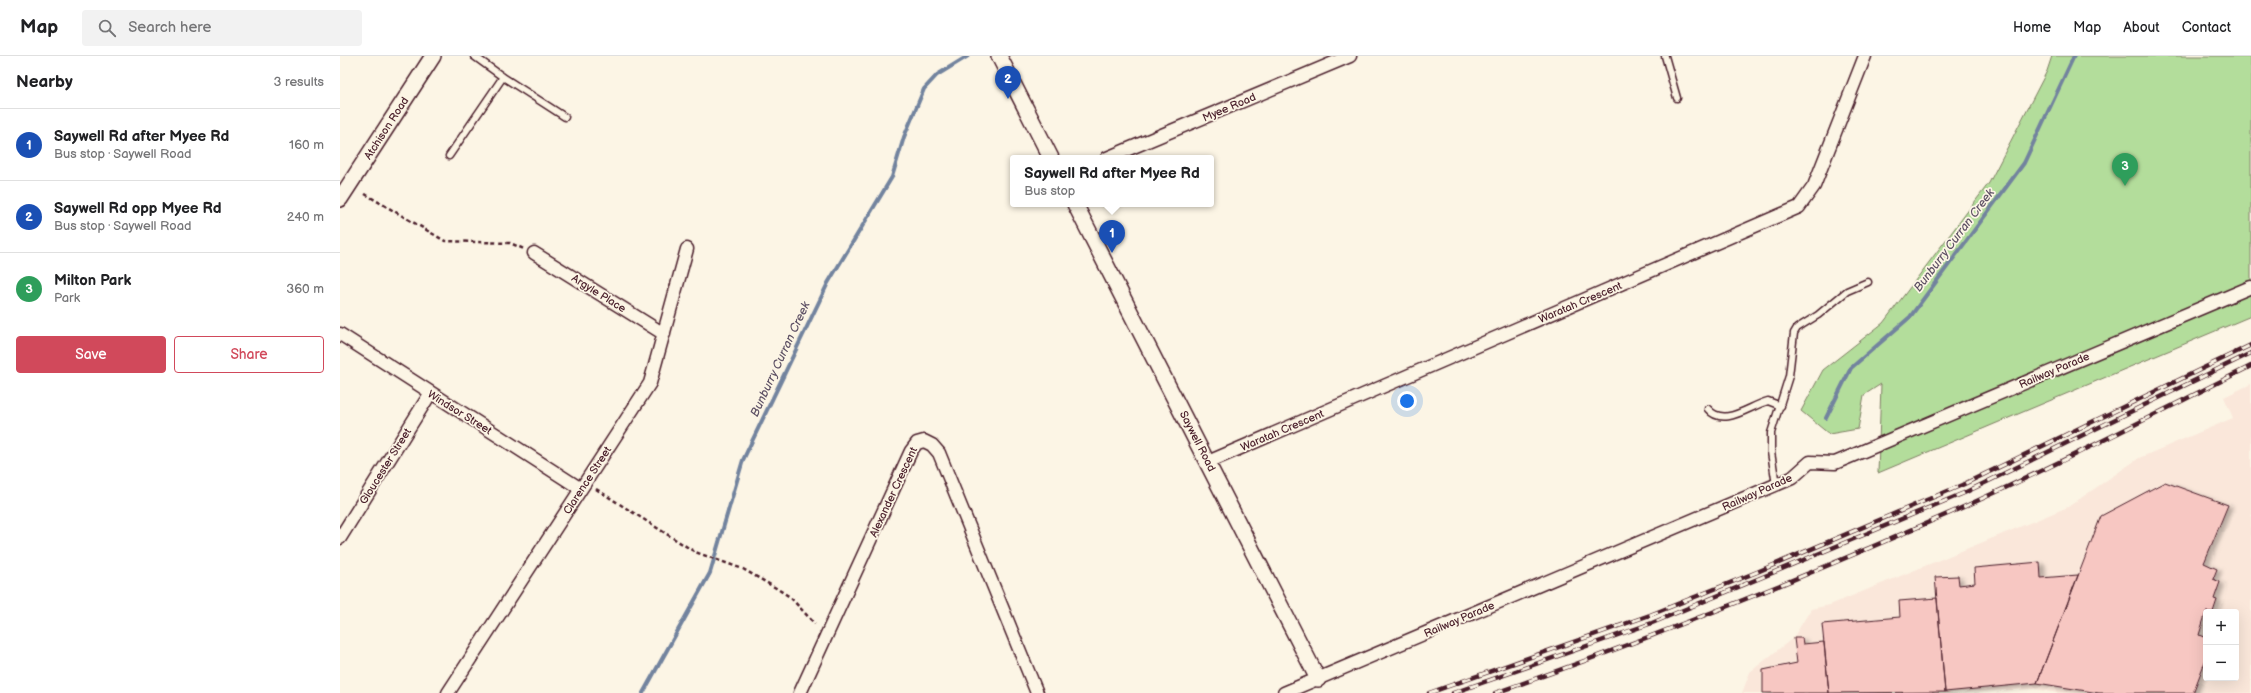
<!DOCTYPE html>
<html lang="en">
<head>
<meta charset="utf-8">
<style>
  :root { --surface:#fff; --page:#f2f2f2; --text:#202124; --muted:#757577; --line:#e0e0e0; --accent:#d1495b }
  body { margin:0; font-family:"Balsamiq Sans",sans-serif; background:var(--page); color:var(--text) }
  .controls { position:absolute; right:12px; bottom:12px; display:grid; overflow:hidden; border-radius:4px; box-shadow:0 4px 16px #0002 }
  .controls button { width:36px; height:36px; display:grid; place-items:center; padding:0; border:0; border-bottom:1px solid var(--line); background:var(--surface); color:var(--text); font:20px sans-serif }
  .you { position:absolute; left:1067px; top:345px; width:14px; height:14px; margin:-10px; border:3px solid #fff; border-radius:50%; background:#1a73e8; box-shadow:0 0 0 6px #1a73e833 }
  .badge { display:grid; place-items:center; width:26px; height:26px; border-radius:50%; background:var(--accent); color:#fff; font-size:13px; font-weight:700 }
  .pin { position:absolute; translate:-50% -33px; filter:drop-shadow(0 1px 2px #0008) }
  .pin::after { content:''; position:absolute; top:21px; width:14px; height:12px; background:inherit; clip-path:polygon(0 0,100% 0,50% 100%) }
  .popup { position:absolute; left:670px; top:99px; width:204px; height:52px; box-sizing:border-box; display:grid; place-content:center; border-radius:4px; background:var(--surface); filter:drop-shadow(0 1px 3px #0005); font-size:13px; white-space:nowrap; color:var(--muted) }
  .popup b { font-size:15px; color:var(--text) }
  .popup::after { content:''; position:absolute; left:50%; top:100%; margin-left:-8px; border:8px solid transparent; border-top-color:var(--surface) }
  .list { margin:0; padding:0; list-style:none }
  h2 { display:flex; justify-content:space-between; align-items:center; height:52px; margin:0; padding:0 16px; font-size:17px }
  h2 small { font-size:13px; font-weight:400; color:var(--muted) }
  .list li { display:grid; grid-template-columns:26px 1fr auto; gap:12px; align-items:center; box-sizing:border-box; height:72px; padding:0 16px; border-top:1px solid var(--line) }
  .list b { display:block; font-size:15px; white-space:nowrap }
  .list p { margin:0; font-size:13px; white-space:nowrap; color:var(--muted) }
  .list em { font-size:13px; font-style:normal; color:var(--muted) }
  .actions { display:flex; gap:8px; padding:12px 16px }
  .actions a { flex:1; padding:9px 0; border:1px solid var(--accent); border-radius:4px; text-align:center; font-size:14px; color:var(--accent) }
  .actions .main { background:var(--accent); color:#fff }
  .icon { flex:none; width:22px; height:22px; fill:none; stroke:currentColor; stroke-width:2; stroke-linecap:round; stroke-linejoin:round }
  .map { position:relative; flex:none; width:1911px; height:637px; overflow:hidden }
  header { display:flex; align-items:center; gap:24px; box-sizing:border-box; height:56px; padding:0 20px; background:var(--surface); border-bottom:1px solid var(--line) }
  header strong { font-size:19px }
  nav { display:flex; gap:22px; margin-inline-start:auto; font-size:14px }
  .search { width:280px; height:36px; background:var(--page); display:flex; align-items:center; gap:10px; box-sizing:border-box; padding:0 14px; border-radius:4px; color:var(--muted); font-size:15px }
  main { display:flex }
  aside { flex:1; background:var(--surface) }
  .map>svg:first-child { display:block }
  .built { fill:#fae7da; fill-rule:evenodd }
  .green { fill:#b3dd9b; stroke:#7e7e63 }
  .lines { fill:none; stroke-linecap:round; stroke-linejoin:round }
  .stream { stroke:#72839e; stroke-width:4 }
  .building { fill:#f7c7c2; stroke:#4a1f2b; filter:url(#shadow) }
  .service-casing { stroke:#4a1f2b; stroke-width:9 }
  .minor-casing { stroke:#4a1f2b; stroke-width:15 }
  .tertiary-casing { stroke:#4a1f2b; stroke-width:18 }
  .path { stroke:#4a1f2b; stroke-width:2.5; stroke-dasharray:4 3; stroke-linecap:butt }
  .service { stroke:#fcf5e5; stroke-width:6 }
  .minor { stroke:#fcf5e5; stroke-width:12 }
  .tertiary { stroke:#fcf5e5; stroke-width:15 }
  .rail-casing { stroke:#4a1f2b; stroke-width:4.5 }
  .rail { stroke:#fcf5e5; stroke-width:3; stroke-dasharray:9; stroke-linecap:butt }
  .labels { text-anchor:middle; stroke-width:3.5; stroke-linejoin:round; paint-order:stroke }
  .street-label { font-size:11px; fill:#4a1f2b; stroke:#fcf5e5 }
  .water-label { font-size:12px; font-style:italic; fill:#5e5165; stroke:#fcf5e5 }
</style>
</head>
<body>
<header>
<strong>Map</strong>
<div class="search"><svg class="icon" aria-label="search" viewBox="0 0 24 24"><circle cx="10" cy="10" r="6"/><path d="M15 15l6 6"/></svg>Search here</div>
<nav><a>Home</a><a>Map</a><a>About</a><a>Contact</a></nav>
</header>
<main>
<aside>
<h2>Nearby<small>3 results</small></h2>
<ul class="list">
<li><span class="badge" style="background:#1a4fb4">1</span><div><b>Saywell Rd after Myee Rd</b><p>Bus stop · Saywell Road</p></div><em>160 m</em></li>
<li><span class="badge" style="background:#1a4fb4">2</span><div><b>Saywell Rd opp Myee Rd</b><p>Bus stop · Saywell Road</p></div><em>240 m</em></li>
<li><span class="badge" style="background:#2e9e5b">3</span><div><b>Milton Park</b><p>Park</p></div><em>360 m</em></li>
</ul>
<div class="actions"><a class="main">Save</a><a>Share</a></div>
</aside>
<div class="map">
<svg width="1911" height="637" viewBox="0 0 1911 637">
  <defs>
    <filter id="shadow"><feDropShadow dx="4.5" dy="2.5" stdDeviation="2" flood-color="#0004"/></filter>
  </defs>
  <rect width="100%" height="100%" fill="#fcf5e5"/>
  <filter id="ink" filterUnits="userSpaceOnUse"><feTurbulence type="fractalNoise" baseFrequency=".025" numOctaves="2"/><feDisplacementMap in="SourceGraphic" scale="8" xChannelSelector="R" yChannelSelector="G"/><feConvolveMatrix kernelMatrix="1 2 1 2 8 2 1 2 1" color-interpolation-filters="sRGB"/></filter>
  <g filter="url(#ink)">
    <path class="built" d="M1911 328V637H1718L1695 633 1600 637H1402L1410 616 1453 582 1471 553 1490 549 1728 451 1799 402 1893 362 1884 341ZM1866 556H1896V622H1866Z"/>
    <path class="green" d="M1712 0H1911V260L1538 417 1541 328 1524 339 1518 373 1489 378 1461 355 1483 314 1543 267 1649 127 1707 15Z"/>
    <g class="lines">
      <path class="stream" d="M1486 362 1511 312 1570 261 1684 107 1734 0
        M303 637 370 517 403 404 488 227 552 121 564 81 584 33 597 19 628 0"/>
    </g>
    <path class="building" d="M1825 426 1888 449 1864 507 1877 513 1873 523 1880 526 1874 543 1877 544 1873 556H1866L1859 579 1866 582V603L1853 637H1759L1697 627 1761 460Z
      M1700 506 1701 522 1738 519 1697 627 1605 636 1595 521 1618 520 1619 529 1635 527 1634 512Z
      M1597 542 1605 636 1489 637 1482 568 1560 561 1559 545Z
      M1454 582H1462L1463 588 1484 586 1489 637H1423V614L1457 607Z"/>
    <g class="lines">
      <defs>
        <path id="service" d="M1325 0 1337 42
          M163 21 225 61
          M109 100 163 21 134 0
          M1368 353C1384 372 1409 350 1428 345L1441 350
          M1436 429 1431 396V377L1449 320 1454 277 1457 272 1478 259 1507 235 1528 226"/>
        <path id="minor" d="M767 102 1010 0
          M194 197 324 278
          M0 278 241 433
          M868 406 1459 151 1474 130 1525 0
          M0 482 90 338
          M108 637 310 327 347 193
          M460 637 571 395 577 387 584 385 592 389 599 397 697 637
          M944 637 1452 422 1470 406 1495 407 1911 231"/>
        <path id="tertiary" d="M659 0 711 102
          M0 143 93 0
          M735 148 978 623"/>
      </defs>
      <use href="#service" class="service-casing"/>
      <use href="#minor" class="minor-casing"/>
      <use href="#tertiary" class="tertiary-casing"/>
      <path class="path" d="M25 138 105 185 170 187 184 193
        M256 433 355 496 403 513 436 532 450 541 475 568"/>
      <use href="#service" class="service"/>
      <use href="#minor" class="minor"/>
      <use href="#tertiary" class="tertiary"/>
      <defs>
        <path id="rail" d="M1089 637 1310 559 1417 516 1622 429 1911 289
          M1113 637 1312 567 1624 437 1911 297
          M1155 637C1315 581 1473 518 1628 449 1724 406 1817 357 1911 310"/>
      </defs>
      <use href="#rail" class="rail-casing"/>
      <use href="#rail" class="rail"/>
    </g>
  </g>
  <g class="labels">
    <g class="street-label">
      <text transform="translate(889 51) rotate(-23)" y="4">Myee Road</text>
      <text transform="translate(46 72) rotate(-57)" y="4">Atchison Road</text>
      <text transform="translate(259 237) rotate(32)" y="4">Argyle Place</text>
      <text transform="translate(1240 246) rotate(-23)" y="4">Waratah Crescent</text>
      <text transform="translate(1714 314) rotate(-23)" y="4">Railway Parade</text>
      <text transform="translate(120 356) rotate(32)" y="4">Windsor Street</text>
      <text transform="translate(942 374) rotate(-23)" y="4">Waratah Crescent</text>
      <text transform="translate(858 385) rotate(63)" y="4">Saywell Road</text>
      <text transform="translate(45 410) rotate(-58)" y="4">Gloucester Street</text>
      <text transform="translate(247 424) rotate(-57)" y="4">Clarence Street</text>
      <text transform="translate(553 436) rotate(-65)" y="4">Alexander Crescent</text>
      <text transform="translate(1417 436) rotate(-24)" y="4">Railway Parade</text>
      <text transform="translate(1119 563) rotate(-23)" y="4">Railway Parade</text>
    </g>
    <g class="water-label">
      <text transform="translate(1614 184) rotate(-53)" y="4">Bunburry Curran Creek</text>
      <text transform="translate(440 303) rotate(-65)" y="4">Bunburry Curran Creek</text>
    </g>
  </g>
</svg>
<div class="controls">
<button>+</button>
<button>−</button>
</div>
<div class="you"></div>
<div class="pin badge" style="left:772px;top:197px;background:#1a4fb4">1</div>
<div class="popup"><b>Saywell Rd after Myee Rd</b>Bus stop</div>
<div class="pin badge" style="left:668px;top:43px;background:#1a4fb4">2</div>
<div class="pin badge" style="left:1785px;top:130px;background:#2e9e5b">3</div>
</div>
</main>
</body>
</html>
